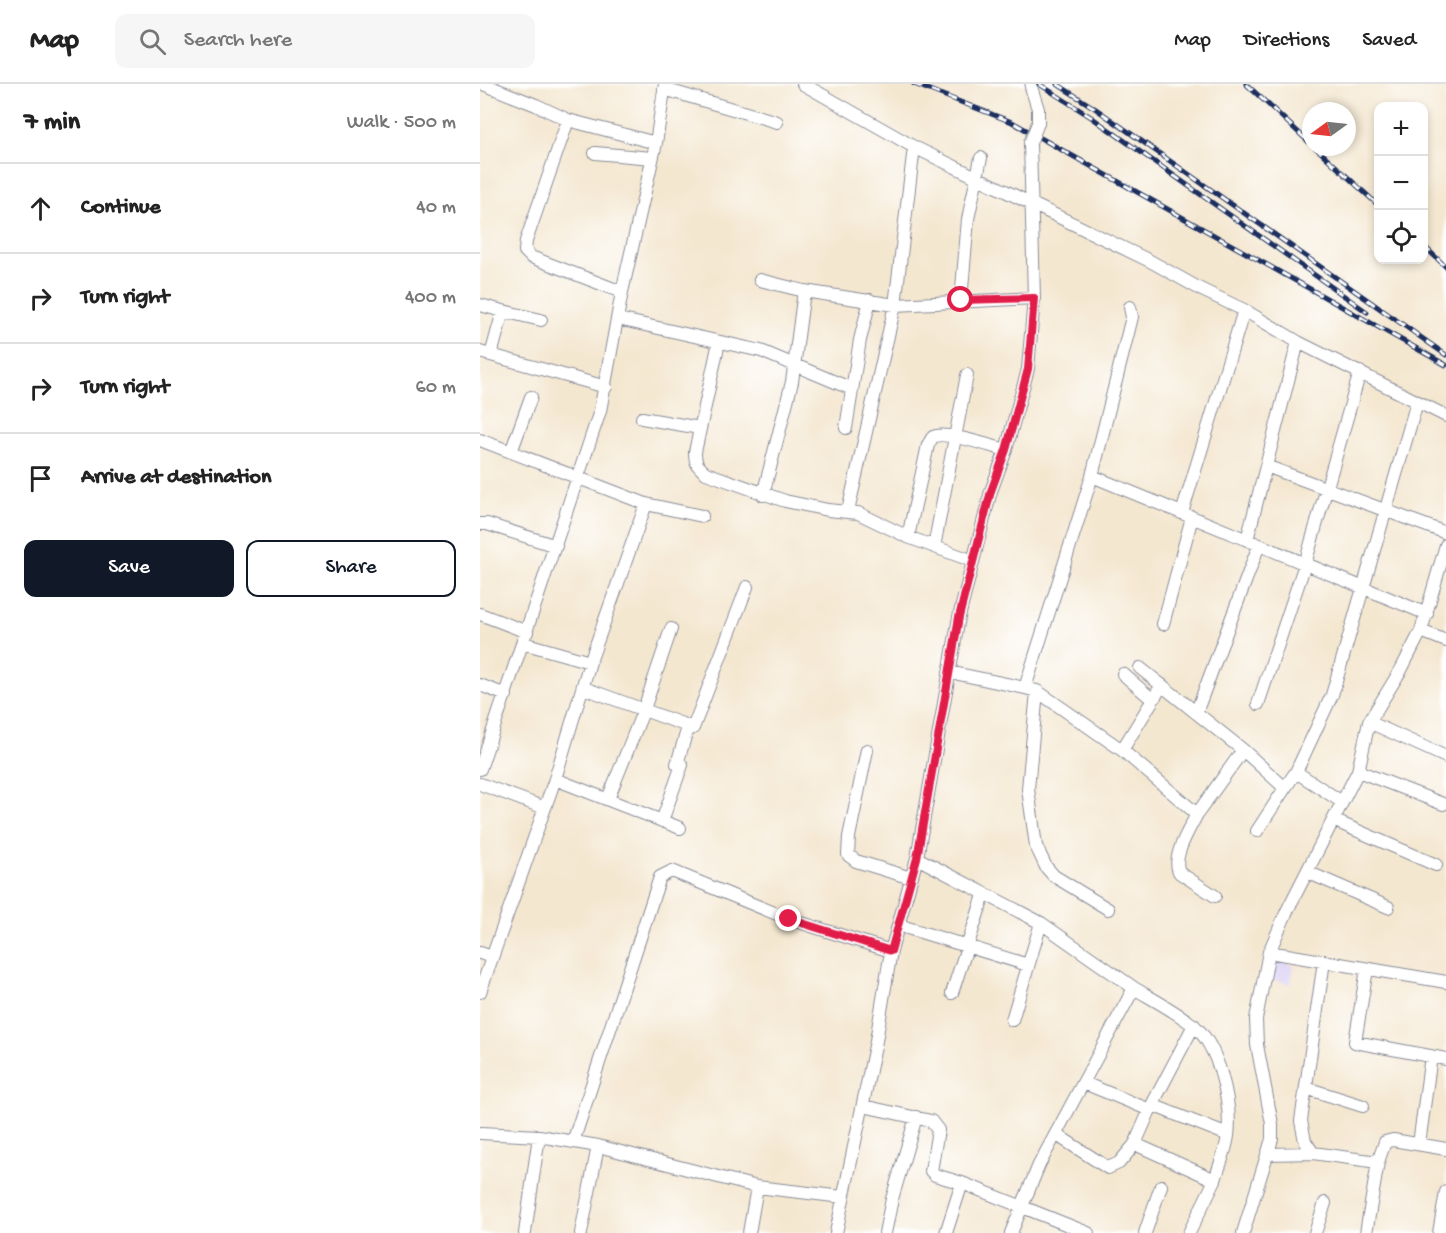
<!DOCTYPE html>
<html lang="en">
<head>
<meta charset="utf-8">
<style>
  :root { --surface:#fff; --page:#f6f6f6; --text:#222; --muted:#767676; --line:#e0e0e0; --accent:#111827 }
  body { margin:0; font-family:"Gochi Hand",sans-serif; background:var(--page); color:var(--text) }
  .controls { position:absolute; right:18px; top:18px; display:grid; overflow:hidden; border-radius:12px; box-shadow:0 3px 9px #0003 }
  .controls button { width:54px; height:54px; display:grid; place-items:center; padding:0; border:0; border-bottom:2px solid var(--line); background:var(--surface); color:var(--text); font:30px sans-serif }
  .compass { position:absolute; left:822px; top:18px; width:54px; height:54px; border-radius:50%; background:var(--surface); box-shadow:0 3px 9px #0003; rotate:255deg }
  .stop { position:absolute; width:18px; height:18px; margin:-14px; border:4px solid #e11d48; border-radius:50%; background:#fff }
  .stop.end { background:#e11d48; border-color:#fff; box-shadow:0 2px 6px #0008 }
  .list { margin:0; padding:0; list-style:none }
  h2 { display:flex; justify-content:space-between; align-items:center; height:78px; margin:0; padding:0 24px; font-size:26px }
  h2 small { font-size:20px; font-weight:400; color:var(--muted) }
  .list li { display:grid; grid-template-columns:39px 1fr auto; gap:18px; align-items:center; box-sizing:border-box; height:90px; padding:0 24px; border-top:2px solid var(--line) }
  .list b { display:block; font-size:22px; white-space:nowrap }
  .list em { font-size:20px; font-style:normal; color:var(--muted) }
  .actions { display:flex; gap:12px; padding:18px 24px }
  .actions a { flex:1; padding:14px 0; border:2px solid var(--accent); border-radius:12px; text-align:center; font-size:21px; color:var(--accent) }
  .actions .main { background:var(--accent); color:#fff }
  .icon { flex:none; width:33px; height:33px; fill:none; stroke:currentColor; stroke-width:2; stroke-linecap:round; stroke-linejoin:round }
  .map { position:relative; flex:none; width:966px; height:1149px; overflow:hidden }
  header { display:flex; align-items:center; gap:36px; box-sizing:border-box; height:84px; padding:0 30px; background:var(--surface); border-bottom:2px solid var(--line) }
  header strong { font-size:28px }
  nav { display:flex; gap:33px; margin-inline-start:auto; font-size:21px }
  .search { width:420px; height:54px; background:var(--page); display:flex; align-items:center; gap:15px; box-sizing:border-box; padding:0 21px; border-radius:12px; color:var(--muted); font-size:22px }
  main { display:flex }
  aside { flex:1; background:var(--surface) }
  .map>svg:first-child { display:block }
  .built { fill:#dfd5f5 }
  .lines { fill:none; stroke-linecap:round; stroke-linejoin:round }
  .minor-casing { stroke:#888b97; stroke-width:14 }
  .minor { stroke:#fff; stroke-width:12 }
  .rail-casing { stroke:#1b2f5e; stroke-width:5 }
  .rail { stroke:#fff; stroke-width:3; stroke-dasharray:9; stroke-linecap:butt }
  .minor-bridge-casing { stroke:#888b97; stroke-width:14; stroke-linecap:butt }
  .minor-bridge { stroke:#fff; stroke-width:12 }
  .route { stroke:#e11d48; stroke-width:8 }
</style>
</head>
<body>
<header>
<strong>Map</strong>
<div class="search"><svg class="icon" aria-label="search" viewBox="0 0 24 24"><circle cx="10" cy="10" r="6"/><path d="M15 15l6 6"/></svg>Search here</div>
<nav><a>Map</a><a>Directions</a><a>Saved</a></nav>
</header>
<main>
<aside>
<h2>7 min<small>Walk · 500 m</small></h2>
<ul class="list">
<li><svg class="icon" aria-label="ahead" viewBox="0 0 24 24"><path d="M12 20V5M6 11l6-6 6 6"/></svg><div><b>Continue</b></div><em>40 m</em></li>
<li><svg class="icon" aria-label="right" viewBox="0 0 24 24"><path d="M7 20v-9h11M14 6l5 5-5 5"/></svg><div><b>Turn right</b></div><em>400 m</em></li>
<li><svg class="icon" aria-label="right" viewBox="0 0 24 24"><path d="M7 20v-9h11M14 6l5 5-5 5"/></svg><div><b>Turn right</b></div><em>60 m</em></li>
<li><svg class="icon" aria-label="arrive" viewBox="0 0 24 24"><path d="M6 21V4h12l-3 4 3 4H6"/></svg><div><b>Arrive at destination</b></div></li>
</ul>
<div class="actions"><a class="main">Save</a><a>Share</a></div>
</aside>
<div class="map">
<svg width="966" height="1149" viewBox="0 0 966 1149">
  <rect width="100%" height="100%" fill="#fff"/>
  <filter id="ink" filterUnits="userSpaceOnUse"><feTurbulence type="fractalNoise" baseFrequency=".0167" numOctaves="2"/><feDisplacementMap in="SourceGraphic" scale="12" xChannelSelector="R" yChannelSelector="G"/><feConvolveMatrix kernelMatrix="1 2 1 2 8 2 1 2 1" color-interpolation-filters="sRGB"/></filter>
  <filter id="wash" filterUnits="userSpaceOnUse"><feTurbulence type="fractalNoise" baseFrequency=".008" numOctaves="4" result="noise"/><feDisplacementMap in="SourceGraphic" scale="24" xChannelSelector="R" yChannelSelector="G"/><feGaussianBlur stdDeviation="1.35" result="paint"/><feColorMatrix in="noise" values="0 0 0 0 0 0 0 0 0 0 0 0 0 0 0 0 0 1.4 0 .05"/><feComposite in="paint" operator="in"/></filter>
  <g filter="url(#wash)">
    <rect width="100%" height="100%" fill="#f4e7d0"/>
    <path class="built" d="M789 868 813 882 811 900 792 895 789 885 798 888Z"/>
  </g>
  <g filter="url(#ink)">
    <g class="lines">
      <defs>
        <path id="minor" d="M3 0 56 21 88 36
          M323 0 434 63 670 177 722 206 764 226 818 258 966 332
          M551 3 558 25V39
          M184 5 297 38
          M115 69 172 74
          M280 196 324 207 415 221 554 214
          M142 208 51 173 45 167 46 157 88 36 176 59
          M481 216 488 135 501 74
          M0 221 23 227 11 271
          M23 227 61 236
          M138 235 281 267 372 305
          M239 258 215 368C215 379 218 383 226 389L305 417 348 426 378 429 428 453 493 477
          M0 268 126 303
          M162 334 220 344
          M366 344 380 256 390 216
          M0 356 166 420 222 432
          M31 368 51 313
          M786 382 966 449
          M612 392 947 530
          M283 411 312 298 324 207
          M368 427 415 221 434 63
          M702 429 764 226
          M0 440H7L76 462
          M428 453 448 361C450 358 451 355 453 353 464 346 513 363 526 366
          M767 456 818 258
          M454 463 487 291
          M0 530 47 548
          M683 540 712 433
          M941 547 966 557
          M43 559 110 578
          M660 584 763 666 805 704 816 688 852 611 937 318
          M469 588 545 604 612 392 652 233 650 223
          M643 590 673 616
          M0 601 26 611
          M104 604 213 644 267 503
          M545 604 557 607 642 666 717 730 763 666
          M557 607 548 705 556 762 566 783 574 792 628 825
          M778 620 825 480 880 288
          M716 629 779 461
          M889 638 966 673
          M387 666 369 753 368 771 376 777 431 794
          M642 666 682 601
          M197 680 208 643
          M0 685 120 327 142 208 176 59 185 0
          M878 687 889 638 922 584 941 547 966 461
          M816 688 862 718
          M75 695 200 744
          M0 700 65 724
          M128 715 164 625 191 545
          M717 730C710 744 690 775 700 789L735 812
          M853 736 956 781
          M182 737 202 681
          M777 747 805 704
          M437 774 561 839 654 904 559 1081 531 1149
          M827 788 908 823
          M418 841 548 881
          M789 868 966 898
          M0 869 12 873
          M887 885 875 958 966 975
          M654 904C674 916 695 927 713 941 739 961 752 1020 748 1052 746 1067 739 1082 735 1096
          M0 908 75 695 110 578 166 420
          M472 909 504 811
          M532 936 561 839
          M604 999 670 1026
          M826 1004 883 1022
          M672 1021 748 1051
          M383 1022 451 1037 458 1046 451 1087 455 1091 482 1099 608 1149
          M0 1049 59 1052 118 1062 277 1103 363 1113
          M577 1051 628 1084 639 1079 655 1060 672 1021 714 941
          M93 1058 180 793 192 787 309 835 411 867
          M655 1060 735 1096 709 1149
          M939 1060 951 972
          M833 1069 825 1057 821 1037 844 877
          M787 1070 833 1069 898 1078
          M45 1149 59 1052
          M101 1149 118 1062
          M269 1149 277 1103
          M356 1149 396 957 411 867 437 774 479 533 511 407 526 366 548 285 554 214 550 59
          M405 1149 412 1115 436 1033
          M466 1149 482 1099
          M665 1149 681 1102
          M763 1149 792 1055V1040L777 961 776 935 789 868 807 827 878 687 963 720
          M835 1149 845 1119
          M886 1149 898 1078 905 1058 913 1056 966 1065
          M959 1149 966 1108"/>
      </defs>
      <use href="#minor" class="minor-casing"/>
      <use href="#minor" class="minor"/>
      <defs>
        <path id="rail" d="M434 0 532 38 966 281
          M559 0 611 33 887 228
          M577 0 616 25 966 271
          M766 0 831 60
          M835 63 898 121
          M944 162 966 183"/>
      </defs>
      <use href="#rail" class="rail-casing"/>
      <use href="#rail" class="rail"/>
      <defs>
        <path id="minor-bridge" d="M550 59 558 39"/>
      </defs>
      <use href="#minor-bridge" class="minor-bridge-casing"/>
      <use href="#minor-bridge" class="minor-bridge"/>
    </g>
  </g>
  <g class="lines" filter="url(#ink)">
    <path class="route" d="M309 835 411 867 437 774 479 533 511 407 526 366 548 285 554 214 481 216"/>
  </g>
</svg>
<div class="controls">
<button>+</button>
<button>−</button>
<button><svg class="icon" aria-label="locate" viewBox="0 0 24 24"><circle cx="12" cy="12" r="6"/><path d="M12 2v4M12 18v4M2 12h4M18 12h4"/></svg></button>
</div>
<svg class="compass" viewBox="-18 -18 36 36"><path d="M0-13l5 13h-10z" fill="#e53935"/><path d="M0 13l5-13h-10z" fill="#767676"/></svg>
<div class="stop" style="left:481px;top:216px"></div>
<div class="stop end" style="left:309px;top:835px"></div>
</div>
</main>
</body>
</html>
